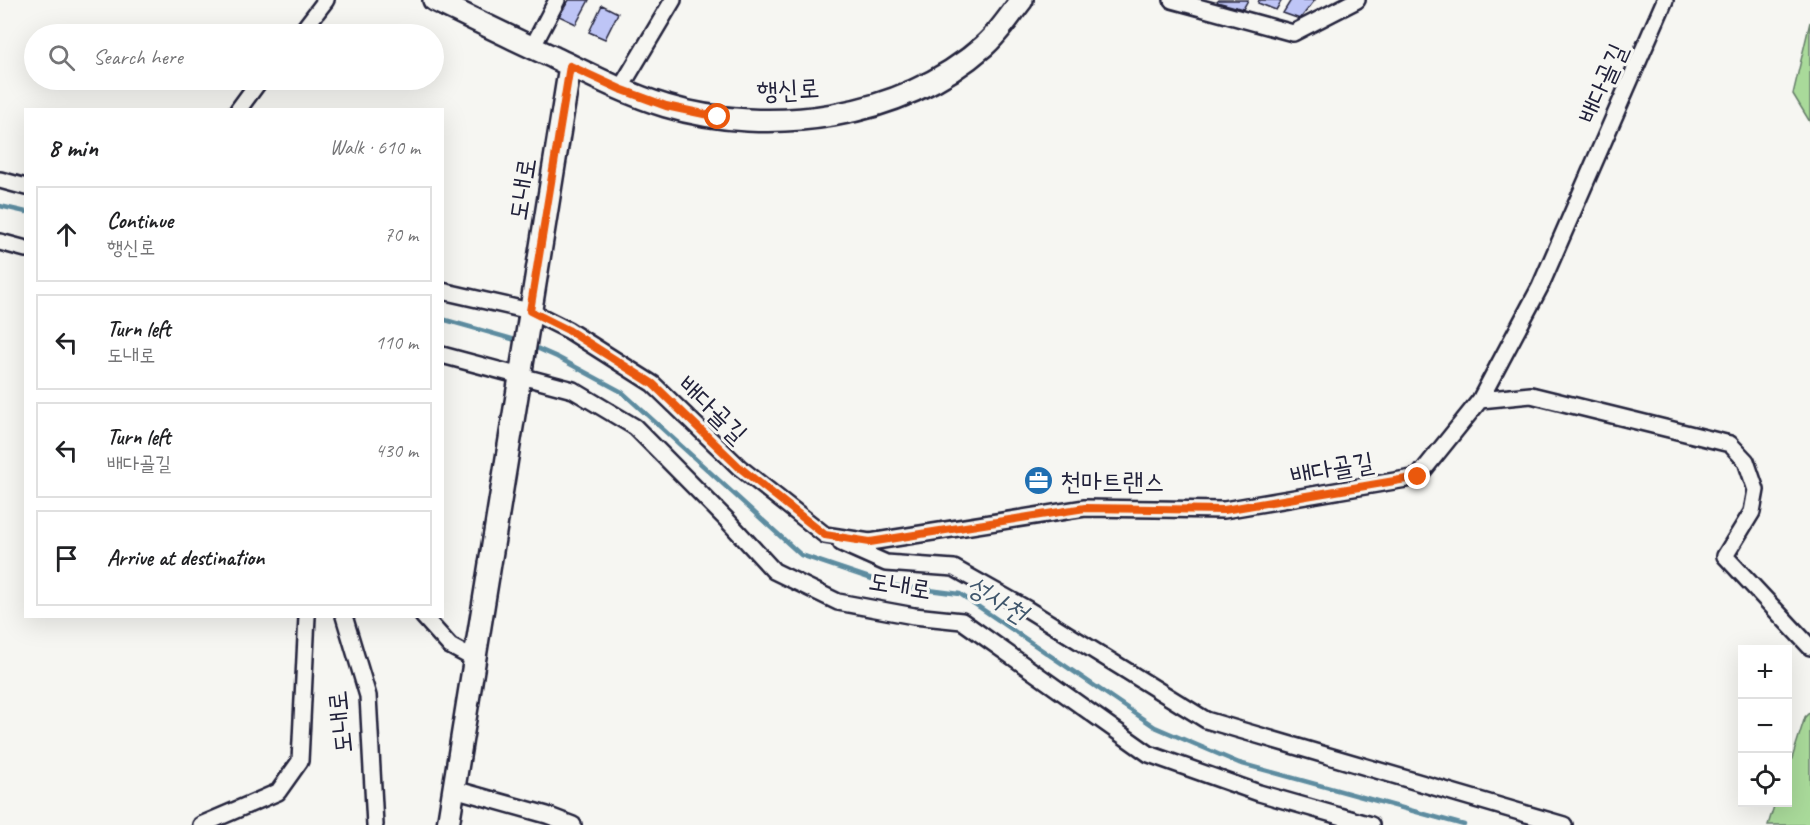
<!DOCTYPE html>
<html lang="en">
<head>
<meta charset="utf-8">
<style>
  :root { --surface:#fff; --page:#f6f6f6; --text:#202124; --muted:#757577; --line:#e0e0e0 }
  body { margin:0; font-family:Caveat,"Poor Story",sans-serif; background:var(--page); color:var(--text) }
  .controls { position:absolute; right:18px; bottom:18px; display:grid; overflow:hidden; border-radius:0px; box-shadow:0 6px 24px #0002 }
  .controls button { width:54px; height:54px; display:grid; place-items:center; padding:0; border:0; border-bottom:2px solid var(--line); background:var(--surface); color:var(--text); font:30px sans-serif }
  .stop { position:absolute; width:18px; height:18px; margin:-14px; border:4px solid #ea580c; border-radius:50%; background:#fff }
  .stop.end { background:#ea580c; border-color:#fff; box-shadow:0 2px 6px #0008 }
  .list { margin:0; padding:0; list-style:none }
  h2 { display:flex; justify-content:space-between; align-items:center; height:78px; margin:0; padding:0 24px; font-size:26px }
  h2 small { font-size:20px; font-weight:400; color:var(--muted) }
  .list li { display:grid; grid-template-columns:39px 1fr auto; gap:18px; align-items:center; box-sizing:border-box; height:96px; margin:0 12px 12px; padding:0 12px; border:2px solid var(--line); border-radius:0px }
  .list b { display:block; font-size:22px; white-space:nowrap }
  .list p { margin:0; font-size:20px; white-space:nowrap; color:var(--muted) }
  .list em { font-size:20px; font-style:normal; color:var(--muted) }
  .icon { flex:none; width:33px; height:33px; fill:none; stroke:currentColor; stroke-width:2; stroke-linecap:round; stroke-linejoin:round }
  .map { position:relative; flex:none; width:1810px; height:825px; overflow:hidden }
  .search { position:absolute; background:var(--surface); box-shadow:0 6px 24px #0002; left:24px; top:24px; width:420px; height:66px; display:flex; align-items:center; gap:15px; box-sizing:border-box; padding:0 21px; border-radius:33px; color:var(--muted); font-size:22px }
  .panel { position:absolute; background:var(--surface); box-shadow:0 6px 24px #0002; left:24px; top:108px; width:420px; height:510px; border-radius:0px }
  .map>svg:first-child { display:block }
  .green { fill:#a9da9a; stroke:#667e6a; stroke-width:1.5 }
  .lines { fill:none; stroke-linecap:round; stroke-linejoin:round }
  .stream { stroke:#5d8ca0; stroke-width:4.5 }
  .building { fill:#bec5f6; stroke:#22223b; stroke-width:1.5 }
  .street-casing { stroke:#22223b; stroke-width:20 }
  .secondary-casing { stroke:#22223b; stroke-width:26 }
  .street { stroke:#f6f6f2; stroke-width:15 }
  .secondary { stroke:#f6f6f2; stroke-width:21 }
  .route { stroke:#ea580c; stroke-width:8 }
  .labels { text-anchor:middle; stroke-width:6; stroke-linejoin:round; paint-order:stroke }
  .street-label { font-size:26px; fill:#22223b; stroke:#f6f6f2 }
  .poi-label { font-size:26px; fill:#22223b; stroke:#f6f6f2; text-anchor:start }
  .water-label { font-size:27px; font-style:italic; fill:#40576d; stroke:#f6f6f2 }
</style>
</head>
<body>
<div class="map">
<svg width="1810" height="825" viewBox="0 0 1810 825">
  <rect width="100%" height="100%" fill="#f6f6f2"/>
  <filter id="ink" filterUnits="userSpaceOnUse"><feTurbulence type="fractalNoise" baseFrequency=".0167" numOctaves="2"/><feDisplacementMap in="SourceGraphic" scale="12" xChannelSelector="R" yChannelSelector="G"/><feConvolveMatrix kernelMatrix="1 2 1 2 8 2 1 2 1" color-interpolation-filters="sRGB"/></filter>
  <g filter="url(#ink)">
    <path class="green" d="M1810 22V122L1793 94Z
      M1810 712V825H1768L1775 803 1788 802V771L1805 717Z"/>
    <g class="lines">
      <path class="stream" d="M0 206 26 212
        M442 319 519 341
        M532 346 557 357 622 392 801 555 890 585 960 594 1155 727 1239 763 1464 825"/>
    </g>
    <path class="building" d="M569 0H589L576 24 559 16Z
      M1219 0H1248L1243 9 1217 2Z
      M1259 0H1282L1276 10 1258 3Z
      M1291 0H1315L1300 19 1283 13Z
      M602 5 618 13 605 39 589 32Z"/>
    <g class="lines">
      <defs>
        <path id="street" d="M1172 0 1293 33 1357 0
          M300 34 326 0
          M532 48 557 0
          M620 89 673 0
          M238 110 260 80
          M0 180 26 187
          M0 242 26 249
          M442 291 530 311 568 330 653 384 739 467 825 535 870 542 1085 508 1224 510 1418 477 1480 400 1540 287 1665 0
          M442 355 573 390 635 427 727 520 774 571 838 602 914 616 962 621 1149 754 1259 793 1371 825
          M1480 400 1531 395 1730 444 1746 461 1756 490 1752 512 1725 556 1810 647
          M841 543 886 563 954 568 1027 609 1206 720 1564 825
          M344 616 368 696 375 825
          M423 616 450 646 474 659
          M454 789 547 815 573 825
          M201 825 278 792 300 761 307 616"/>
        <path id="secondary" d="M434 0C473 19 513 39 553 57 590 75 627 94 666 106 769 137 902 119 984 46 999 33 1010 15 1022 0
          M448 825 570 66"/>
      </defs>
      <use href="#street" class="street-casing"/>
      <use href="#secondary" class="secondary-casing"/>
      <use href="#street" class="street"/>
      <use href="#secondary" class="secondary"/>
    </g>
  </g>
  <g class="lines" filter="url(#ink)">
    <path class="route" d="M718 117 666 106 620 89 570 66 530 311 568 330 653 384 739 467 825 535 870 542 1085 508 1224 510 1418 477"/>
  </g>
  <defs>
    <symbol id="office-disc" viewBox="-11 -11 22 22"><circle r="9.5" fill="#1f6fb2" stroke="#f6f6f2"/><path d="M-6-3h4V-5.5h4V-3h4V5H-6ZM-1-4.5V-3h2v-1.5ZM-6 0V1H6V0Z" fill="#fff"/></symbol>
  </defs>
  <g fill-rule="evenodd">
    <use href="#office-disc" x="1022" y="464" width="33" height="33"/>
  </g>
  <g class="labels">
    <g class="street-label">
      <text transform="translate(1602 83) rotate(-66)" y="9">배다골길</text>
      <text transform="translate(788 89) rotate(-3)" y="9">행신로</text>
      <text transform="translate(522 189) rotate(-81)" y="9">도내로</text>
      <text transform="translate(713 409) rotate(44)" y="9">배다골길</text>
      <text transform="translate(1332 468) rotate(-10)" y="9">배다골길</text>
      <text transform="translate(900 585) rotate(9)" y="9">도내로</text>
      <text transform="translate(340 722) rotate(-96)" y="9">도내로</text>
    </g>
    <g class="poi-label">
      <text x="1060" y="490">천마트랜스</text>
    </g>
    <g class="water-label">
      <text transform="translate(997 599) rotate(31)" y="9">성사천</text>
    </g>
  </g>
</svg>
<div class="controls">
<button>+</button>
<button>−</button>
<button><svg class="icon" aria-label="locate" viewBox="0 0 24 24"><circle cx="12" cy="12" r="6"/><path d="M12 2v4M12 18v4M2 12h4M18 12h4"/></svg></button>
</div>
<div class="stop" style="left:718px;top:117px"></div>
<div class="stop end" style="left:1418px;top:477px"></div>
<div class="search"><svg class="icon" aria-label="search" viewBox="0 0 24 24"><circle cx="10" cy="10" r="6"/><path d="M15 15l6 6"/></svg>Search here</div>
<section class="panel">
<h2>8 min<small>Walk · 610 m</small></h2>
<ul class="list">
<li><svg class="icon" aria-label="ahead" viewBox="0 0 24 24"><path d="M12 20V5M6 11l6-6 6 6"/></svg><div><b>Continue</b><p>행신로</p></div><em>70 m</em></li>
<li><svg class="icon" aria-label="left" viewBox="0 0 24 24"><path d="M17 20v-9H6M10 6l-5 5 5 5"/></svg><div><b>Turn left</b><p>도내로</p></div><em>110 m</em></li>
<li><svg class="icon" aria-label="left" viewBox="0 0 24 24"><path d="M17 20v-9H6M10 6l-5 5 5 5"/></svg><div><b>Turn left</b><p>배다골길</p></div><em>430 m</em></li>
<li><svg class="icon" aria-label="arrive" viewBox="0 0 24 24"><path d="M6 21V4h12l-3 4 3 4H6"/></svg><div><b>Arrive at destination</b></div></li>
</ul>
</section>
</div>
</body>
</html>
